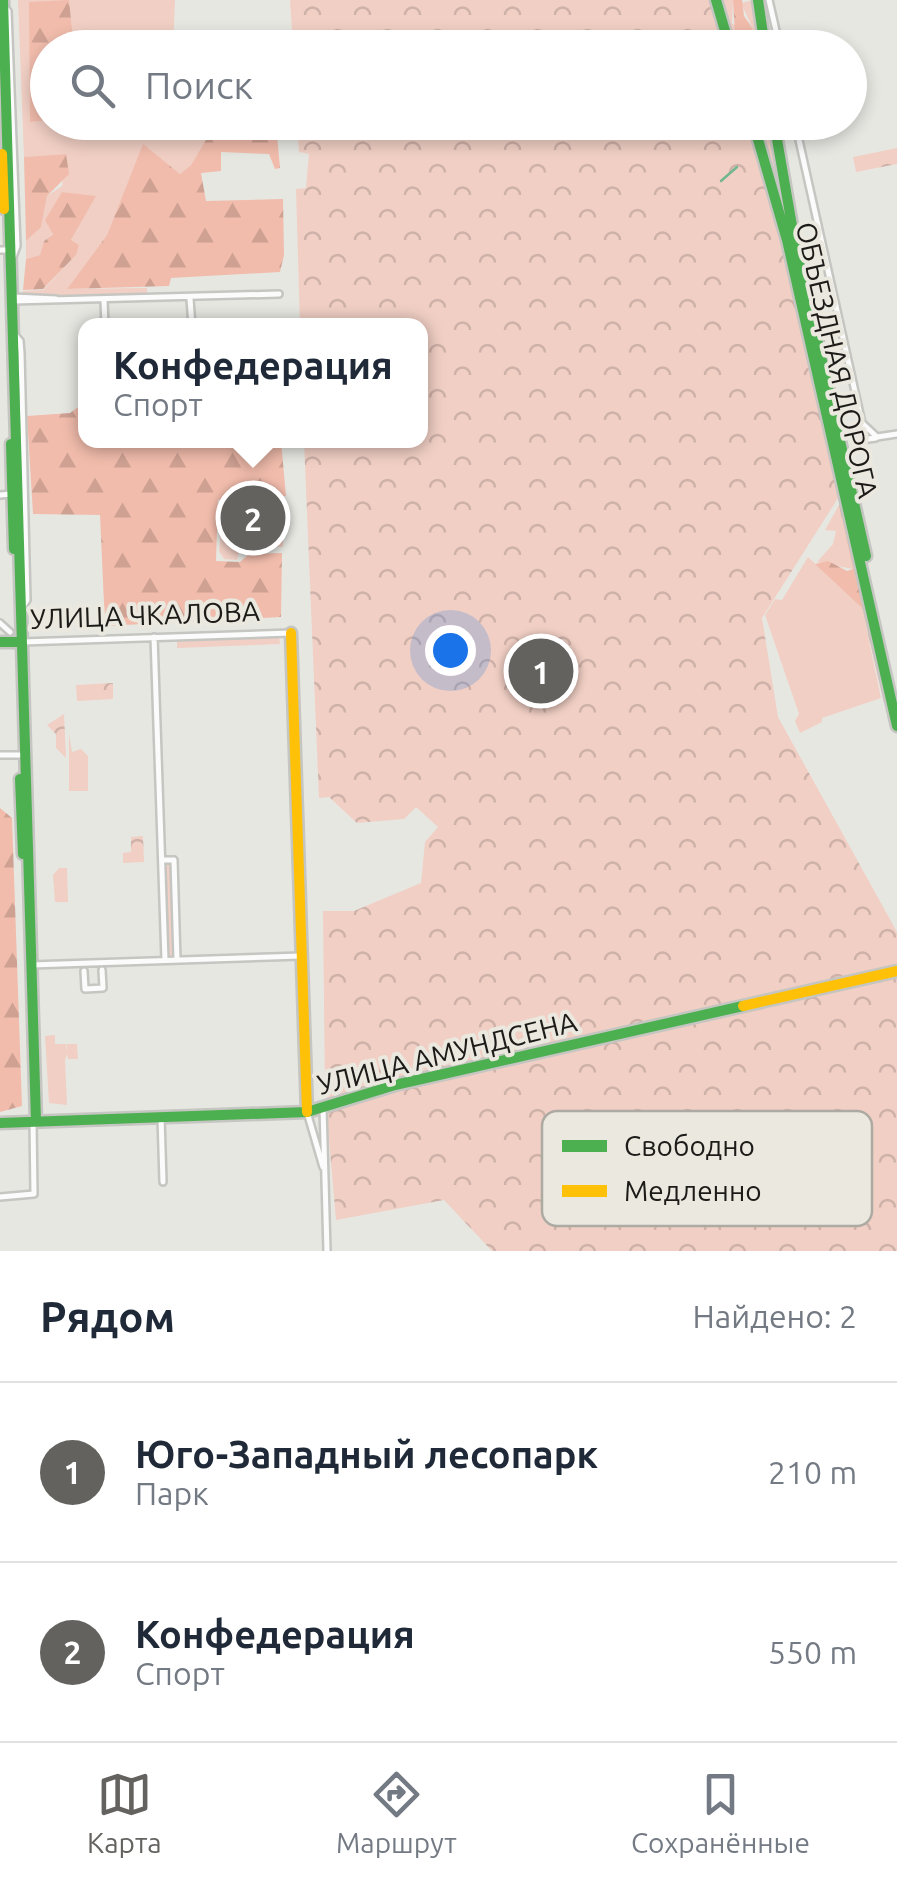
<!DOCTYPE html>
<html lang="ru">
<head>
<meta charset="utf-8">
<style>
  :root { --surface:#fff; --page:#f2f2f3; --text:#1f2937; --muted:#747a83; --line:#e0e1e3; --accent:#63625f }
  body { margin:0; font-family:Ubuntu,sans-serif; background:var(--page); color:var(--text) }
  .you { position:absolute; left:450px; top:650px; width:35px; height:35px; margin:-25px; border:8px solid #fff; border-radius:50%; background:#1a73e8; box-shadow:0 0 0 15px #1a73e833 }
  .badge { display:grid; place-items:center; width:65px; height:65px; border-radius:50%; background:var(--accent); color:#fff; font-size:32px; font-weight:700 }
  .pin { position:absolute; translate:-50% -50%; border:5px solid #fff; box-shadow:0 2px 10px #0006 }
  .popup { position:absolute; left:78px; top:318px; width:350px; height:130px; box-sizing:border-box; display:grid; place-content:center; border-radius:20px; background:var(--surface); filter:drop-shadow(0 2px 8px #0005); font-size:32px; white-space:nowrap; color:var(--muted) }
  .popup b { font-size:38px; color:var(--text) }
  .popup::after { content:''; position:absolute; left:50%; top:100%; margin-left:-20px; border:20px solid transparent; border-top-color:var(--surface) }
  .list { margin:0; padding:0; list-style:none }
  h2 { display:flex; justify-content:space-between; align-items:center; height:130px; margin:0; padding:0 40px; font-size:42px }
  h2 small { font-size:32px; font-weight:400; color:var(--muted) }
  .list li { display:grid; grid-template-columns:65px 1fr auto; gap:30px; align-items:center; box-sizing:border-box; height:180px; padding:0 40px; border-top:2px solid var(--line) }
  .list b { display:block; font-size:38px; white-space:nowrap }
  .list p { margin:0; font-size:32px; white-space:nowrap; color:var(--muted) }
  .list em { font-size:32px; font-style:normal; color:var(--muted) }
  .icon { flex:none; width:55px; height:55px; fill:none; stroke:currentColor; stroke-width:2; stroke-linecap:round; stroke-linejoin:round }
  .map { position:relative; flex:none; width:897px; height:1251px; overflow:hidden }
  .search { position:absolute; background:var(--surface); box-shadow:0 5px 15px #0003; left:30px; right:30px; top:30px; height:110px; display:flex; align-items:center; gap:25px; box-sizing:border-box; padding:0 35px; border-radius:55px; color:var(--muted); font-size:38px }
  .sheet { height:490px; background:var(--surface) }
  nav { display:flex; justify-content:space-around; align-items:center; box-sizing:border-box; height:140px; border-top:2px solid var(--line); background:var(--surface); font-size:28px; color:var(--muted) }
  nav a { display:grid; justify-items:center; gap:5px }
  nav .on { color:var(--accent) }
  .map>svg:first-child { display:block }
  .green { fill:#f1cfc4 }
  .forest { fill:url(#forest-firs) }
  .park { fill:url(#park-crowns) }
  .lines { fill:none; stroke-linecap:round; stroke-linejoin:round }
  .stream { stroke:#71b790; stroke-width:2.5 }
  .street-casing { stroke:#c5c5c1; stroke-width:10 }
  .fast-casing { stroke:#c5c5c1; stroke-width:15 }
  .slow-casing { stroke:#c5c5c1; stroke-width:15 }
  .street { stroke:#fbfbfb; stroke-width:5 }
  .fast { stroke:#4caf50; stroke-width:10 }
  .slow { stroke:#ffc107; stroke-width:10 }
  .labels { text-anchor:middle; stroke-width:8; stroke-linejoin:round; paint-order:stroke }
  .street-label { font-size:28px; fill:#1c1b18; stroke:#eae8df }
  .key { fill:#eae8df; stroke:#acaaa3; stroke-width:2.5 }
  .key-label { font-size:28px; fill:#1c1b18 }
</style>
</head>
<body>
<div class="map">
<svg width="897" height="1251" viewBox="0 0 897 1251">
  <defs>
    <pattern id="forest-firs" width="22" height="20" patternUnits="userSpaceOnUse" patternTransform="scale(2.5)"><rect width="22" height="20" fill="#f1bcac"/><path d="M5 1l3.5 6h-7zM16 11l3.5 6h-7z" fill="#cea193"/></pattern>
    <pattern id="park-crowns" width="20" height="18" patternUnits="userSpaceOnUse" patternTransform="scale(2.5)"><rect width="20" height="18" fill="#f1cfc4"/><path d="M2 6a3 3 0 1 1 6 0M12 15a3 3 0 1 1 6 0" fill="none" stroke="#ceb1a8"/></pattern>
  </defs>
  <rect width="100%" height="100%" fill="#e7e7e2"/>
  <path class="green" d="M18 0H175L173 48 74 47 69 0C21 60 24 48 44 122L262 123 261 131H211L191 165 180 174 143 145 107 235 67 289 147 288V296L23 295V291L43 290 76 255 71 240 95 197 62 192 53 233 44 241 40 255 26 259V241L41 226 47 196 62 186 66 154 24 157Z
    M719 0H733L732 24 753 29 741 3 754 0 756 47H734Z
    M756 123H771L781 196 897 707 781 196Z
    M839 505 853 569 817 562 833 544 836 531 825 530Z
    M267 509 284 512 283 547H260V524Z
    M222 525 231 526V540L241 543 237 560 224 559 219 551Z
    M808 557 862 608 881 698 822 718V722L800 733 795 721 799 714 765 615 775 599 782 600Z
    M279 636 280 644 177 648V640Z
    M69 734 72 752 81 749 88 756V791H69Z
    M164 861 172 862 175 955 170 958 166 954Z
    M59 868H67L68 902H55L53 875Z
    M55 1035V1044H66L67 1051V1044H77L78 1059H68L67 1054 65 1060 67 1105 49 1103 45 1036Z"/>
  <path class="forest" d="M69 0 74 47 48 48 47 120 30 122 29 2Z
    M733 0H742L744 16 753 29 747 36 735 34Z
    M262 123H276L280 168 275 169 269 154 221 152V171L201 173 206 201 283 199 284 255 280 272 171 278 169 286 67 289 107 235 143 144 180 174 191 165 211 131H260Z
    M66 154 69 174 47 196 41 227 26 241 24 157Z
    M62 192 96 196 71 240 79 245 76 255 43 289 23 290 26 259 40 255 44 241 53 234 45 220Z
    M85 371 86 440 281 441 286 496 218 500 216 561 240 562 249 554 282 553 281 617 105 626 100 515 33 514 27 416 70 413 81 405 80 377Z
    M843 504 887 702 884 703 862 608 815 564 828 561 847 571 853 569 839 505Z
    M0 808 12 818 22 1106 0 1112Z"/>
  <path class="park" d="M290 0H710L725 47H293Z
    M297 123H747L785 251 840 495 762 618 778 717 897 932V1251H492L444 1200 336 1220 325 1094 323 911H354L421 883 425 842 438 827 416 807 404 819 357 823 329 797 319 798 304 441 420 440V326L300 325 296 189 306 188 309 154 299 152Z
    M897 148V164L856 172 853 157Z
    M113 683V699L77 701 76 685Z
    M64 714 66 758 56 748V734L47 725Z
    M143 836 144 862 123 863V853L131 852V837Z"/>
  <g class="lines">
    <path class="stream" d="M721 181 737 167"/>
    <defs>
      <path id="street" d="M769 0 780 48
        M4 6 8 11 17 246 13 257
        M795 122 862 423 877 437 897 434
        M0 250H5
        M13 297 56 299
        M190 299 192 326
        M104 300 105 326
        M13 301 279 294
        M14 334 20 341 21 353 27 600 23 606
        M863 426 859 430 860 440 876 438
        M0 495 12 494
        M0 623 10 632
        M154 637 165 960
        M22 642 291 633
        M0 755H19
        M162 860H174L177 960
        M31 965 301 956
        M84 971 85 989 103 988 102 970
        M323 1107 327 1251
        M307 1112 323 1167
        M161 1117 163 1182
        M0 1197 34 1194 33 1121"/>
      <path id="fast" d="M3 0 36 1121
        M716 0 730 48
        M758 0 765 48
        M753 122 787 240 897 726
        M774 122 794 237 866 556
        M11 444 14 549
        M0 642H22
        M20 779 23 854
        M0 1123 307 1112 395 1085 743 1006"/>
      <path id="slow" d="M2 154 4 209
        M291 633 307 1112
        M743 1006 897 971"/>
    </defs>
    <use href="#street" class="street-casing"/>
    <use href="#fast" class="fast-casing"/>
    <use href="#slow" class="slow-casing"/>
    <use href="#street" class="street"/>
    <use href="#fast" class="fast"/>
    <use href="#slow" class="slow"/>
  </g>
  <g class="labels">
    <g class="street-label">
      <text transform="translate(837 360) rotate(77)" y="10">ОБЪЕЗДНАЯ ДОРОГА</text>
      <text transform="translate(145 615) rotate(-2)" y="10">УЛИЦА ЧКАЛОВА</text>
      <text transform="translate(447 1053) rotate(-14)" y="10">УЛИЦА АМУНДСЕНА</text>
    </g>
  </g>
  <rect x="542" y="1111" width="330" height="115" rx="15" class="key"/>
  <rect x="562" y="1140" width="45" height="12" fill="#4caf50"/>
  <rect x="562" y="1185" width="45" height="12" fill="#ffc107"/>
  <g class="key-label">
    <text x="624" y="1156">Свободно</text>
    <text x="624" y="1201">Медленно</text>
  </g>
</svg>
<div class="you"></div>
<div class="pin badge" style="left:541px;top:671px">1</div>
<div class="pin badge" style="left:253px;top:518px">2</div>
<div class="popup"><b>Конфедерация</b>Спорт</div>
<div class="search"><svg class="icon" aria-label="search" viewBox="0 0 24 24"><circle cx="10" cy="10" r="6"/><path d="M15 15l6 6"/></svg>Поиск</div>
</div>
<section class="sheet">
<h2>Рядом<small>Найдено: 2</small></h2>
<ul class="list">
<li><span class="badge">1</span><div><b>Юго-Западный лесопарк</b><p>Парк</p></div><em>210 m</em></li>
<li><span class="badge">2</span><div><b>Конфедерация</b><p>Спорт</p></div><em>550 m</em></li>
</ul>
</section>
<nav>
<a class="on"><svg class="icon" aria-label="map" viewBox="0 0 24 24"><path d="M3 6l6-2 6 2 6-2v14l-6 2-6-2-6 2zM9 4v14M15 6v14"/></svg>Карта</a>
<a><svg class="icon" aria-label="directions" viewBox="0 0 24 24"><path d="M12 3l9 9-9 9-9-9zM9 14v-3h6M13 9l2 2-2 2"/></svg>Маршрут</a>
<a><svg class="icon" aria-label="saved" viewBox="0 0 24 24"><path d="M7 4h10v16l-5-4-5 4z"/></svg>Сохранённые</a>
</nav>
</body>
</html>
